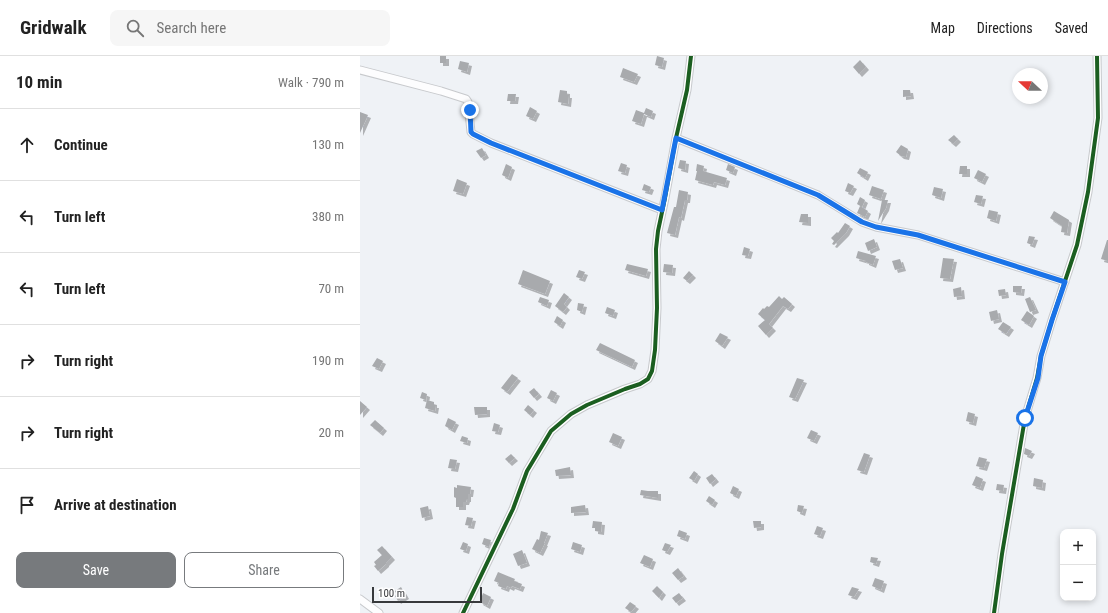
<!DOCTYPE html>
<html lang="en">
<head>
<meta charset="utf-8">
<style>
  :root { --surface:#fff; --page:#f6f6f6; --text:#222; --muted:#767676; --line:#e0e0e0; --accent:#777a7d }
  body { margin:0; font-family:"Roboto Condensed",sans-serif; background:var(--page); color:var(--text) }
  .controls { position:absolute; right:12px; bottom:12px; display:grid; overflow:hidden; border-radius:8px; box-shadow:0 2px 6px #0003 }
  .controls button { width:36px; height:36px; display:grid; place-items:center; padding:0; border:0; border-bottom:1px solid var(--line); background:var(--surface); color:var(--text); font:20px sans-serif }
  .compass { position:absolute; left:652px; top:12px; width:36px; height:36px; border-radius:50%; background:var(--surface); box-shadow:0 2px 6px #0003; rotate:292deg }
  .scale { position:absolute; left:12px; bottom:10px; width:110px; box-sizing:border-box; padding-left:4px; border:2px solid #37393c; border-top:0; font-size:11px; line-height:14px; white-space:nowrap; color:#37393c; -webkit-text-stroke:3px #fff; paint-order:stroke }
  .stop { position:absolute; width:12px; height:12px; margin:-9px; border:3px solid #1a73e8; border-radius:50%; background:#fff }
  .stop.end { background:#1a73e8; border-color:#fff; box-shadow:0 1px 4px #0008 }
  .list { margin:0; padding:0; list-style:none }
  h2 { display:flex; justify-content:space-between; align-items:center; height:52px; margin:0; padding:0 16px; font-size:17px }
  h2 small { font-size:13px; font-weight:400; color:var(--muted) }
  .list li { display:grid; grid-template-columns:26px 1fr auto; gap:12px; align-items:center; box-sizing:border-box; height:72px; padding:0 16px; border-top:1px solid var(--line) }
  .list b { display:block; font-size:15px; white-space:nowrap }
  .list em { font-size:13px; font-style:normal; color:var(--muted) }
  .actions { display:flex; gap:8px; padding:12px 16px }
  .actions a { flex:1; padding:9px 0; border:1px solid var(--accent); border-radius:8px; text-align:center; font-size:14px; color:var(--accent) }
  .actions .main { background:var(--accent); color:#fff }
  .icon { flex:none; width:22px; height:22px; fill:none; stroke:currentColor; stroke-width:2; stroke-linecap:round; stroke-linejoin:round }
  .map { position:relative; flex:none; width:748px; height:557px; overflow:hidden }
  header { display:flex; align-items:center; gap:24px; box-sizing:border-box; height:56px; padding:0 20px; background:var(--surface); border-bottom:1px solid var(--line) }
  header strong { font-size:19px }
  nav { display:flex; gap:22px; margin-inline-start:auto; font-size:14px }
  .search { width:280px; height:36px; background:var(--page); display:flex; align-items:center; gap:10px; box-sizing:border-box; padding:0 14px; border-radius:8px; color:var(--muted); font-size:15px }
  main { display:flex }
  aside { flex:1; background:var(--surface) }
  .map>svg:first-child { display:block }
  .building { fill:#a8aaad; filter:url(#shadow) }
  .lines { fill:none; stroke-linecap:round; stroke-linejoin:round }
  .street-casing { stroke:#c7c9cc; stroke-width:9 }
  .street { stroke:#fdfdfe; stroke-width:7 }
  .cycleway-casing { stroke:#fff; stroke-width:6 }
  .cycleway { stroke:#1b5e20; stroke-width:4 }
  .route { stroke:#1a73e8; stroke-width:5 }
</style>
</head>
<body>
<header>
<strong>Gridwalk</strong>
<div class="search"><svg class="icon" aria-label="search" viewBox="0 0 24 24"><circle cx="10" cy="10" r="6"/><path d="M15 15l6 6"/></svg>Search here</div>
<nav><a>Map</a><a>Directions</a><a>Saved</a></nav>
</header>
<main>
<aside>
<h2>10 min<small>Walk · 790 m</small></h2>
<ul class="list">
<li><svg class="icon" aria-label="ahead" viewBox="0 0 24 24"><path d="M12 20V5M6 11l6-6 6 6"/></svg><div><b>Continue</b></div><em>130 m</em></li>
<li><svg class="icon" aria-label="left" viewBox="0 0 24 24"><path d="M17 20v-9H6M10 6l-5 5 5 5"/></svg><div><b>Turn left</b></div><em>380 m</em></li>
<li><svg class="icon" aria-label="left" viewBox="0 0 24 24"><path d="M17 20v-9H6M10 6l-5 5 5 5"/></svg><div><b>Turn left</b></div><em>70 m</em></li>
<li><svg class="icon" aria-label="right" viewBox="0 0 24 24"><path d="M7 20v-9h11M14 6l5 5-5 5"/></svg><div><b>Turn right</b></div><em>190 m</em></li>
<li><svg class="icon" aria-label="right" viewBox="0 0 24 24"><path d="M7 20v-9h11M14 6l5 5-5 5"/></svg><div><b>Turn right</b></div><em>20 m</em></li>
<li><svg class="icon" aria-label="arrive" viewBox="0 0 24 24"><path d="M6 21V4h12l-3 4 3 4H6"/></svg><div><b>Arrive at destination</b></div></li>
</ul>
<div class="actions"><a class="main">Save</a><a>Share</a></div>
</aside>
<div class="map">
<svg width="748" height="557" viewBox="0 0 748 557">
  <defs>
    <filter id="shadow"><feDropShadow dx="3" dy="3" stdDeviation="0" flood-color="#0004"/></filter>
  </defs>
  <rect width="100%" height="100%" fill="#eff2f6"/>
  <path class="building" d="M80 0H86V7H80Z
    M297 0 304 2 302 11 295 9Z
    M500 4 506 11 499 18 493 11Z
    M100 5 109 7 107 16 98 13Z
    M263 12 278 18 274 26 260 21Z
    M200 34 207 35V39H209L208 48 198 46Z
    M543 34H550L551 40 543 41Z
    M148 38H156L155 45H147Z
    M170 51 177 55 173 63 166 60Z
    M286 52 293 55 291 61 284 58 281 68 272 65 276 54 284 57Z
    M0 56 8 59 0 77Z
    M594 79 598 83 593 88 588 84Z
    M541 89 548 93 546 101 541 100 536 96Z
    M122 92 126 99 121 102 116 95Z
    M320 104 326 105 325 114 318 112Z
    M261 107 267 109 265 117 258 115Z
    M146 108 152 111 148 122 142 119Z
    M337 108 344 110 343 115 367 122 365 129 354 126 353 129 335 124 337 115H336Z
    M368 108 375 111 373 117 366 114Z
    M600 110H607V118H599Z
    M500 112 508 116 505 122 497 117Z
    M618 114 626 118 622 126 614 122Z
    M97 123 107 127 103 138 93 135Z
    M488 127 494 130 490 137 485 135Z
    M284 128 291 131 289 136 282 134Z
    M512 130 524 134 521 143 509 139Z
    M574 131 583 133 581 142 572 139Z
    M319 134 328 136 327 144H325L321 162 319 161 315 179 307 177 314 151H316Z
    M616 139 623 140 621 148 614 146Z
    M500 141 505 144 502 151 497 148Z
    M522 144H528L526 152 518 165Z
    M500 150 508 155 505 161 497 157Z
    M629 154 638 156 636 165 627 162Z
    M694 155 709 164 707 177 701 176 702 170 690 162Z
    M441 158H448V167L439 166Z
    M485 167 490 170 486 177 474 189 472 188 474 185 471 182 477 176 478 177Z
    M669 180 675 181 672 189 667 187Z
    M514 183 517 191 508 195 505 187Z
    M747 184H748V205L741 203Z
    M384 191 390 193 388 200 382 199Z
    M498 195 516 200 513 209 506 206V205L496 202Z
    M583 202 594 203 590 223 580 222Z
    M540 203 543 212 535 214 532 205Z
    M267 208 288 213 286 220 265 214Z
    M304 208 313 209 312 217 303 216Z
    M163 214 190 225 185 238 158 228Z
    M219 214 225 216 222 223 216 221Z
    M329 215 333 219 327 225 323 222Z
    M653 230H662L661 237 653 236Z
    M601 231 602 240 594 241 593 233Z
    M645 233 646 239 639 240 638 234Z
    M204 237 209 241 204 248 207 251 203 256 195 250Z
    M419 240 422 243 424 241 432 248 428 253 423 250 409 268 413 272 406 279 398 270 405 264 398 258 403 252 404 253 407 250 409 251Z
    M180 241 189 244 187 250 178 246Z
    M670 241 676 254 670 256 665 243Z
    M218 247 224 248 222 256 217 254Z
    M247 251 255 254 253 260 245 257Z
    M637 254 639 263 631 265 629 256Z
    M667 255 674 260 669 269 661 264Z
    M197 260 203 264 200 270 194 266Z
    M643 266 651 271 646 278 638 273Z
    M360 277 368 281 362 290 355 285Z
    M240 287 275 304 272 311 236 294Z
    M17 302 23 305 19 313 12 310Z
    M152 318 158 322 147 336 141 332Z
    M437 322 444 324 435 343 429 341Z
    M174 332 179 338 174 342 169 336Z
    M191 334 197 337 193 345 187 342Z
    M62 336 67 338 66 344 60 342Z
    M67 344 74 346V349H76L75 355 65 352Z
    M0 345 7 351 0 359Z
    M168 349 174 354 170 359 164 354Z
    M114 351H127V358L115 359Z
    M608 356 615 358 613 367 606 365Z
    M88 362 96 366 92 374 85 370Z
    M15 364 24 372 20 377 10 369Z
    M134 367 140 369 138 376 132 375Z
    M451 374 458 377 454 385 447 382Z
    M253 377 262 381 258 390 249 386Z
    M102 380 108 382 107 387 100 385Z
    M665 392 672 395 669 400 664 398Z
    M504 397 510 399 504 416 497 414Z
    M151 398 155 402 149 407 145 403Z
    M619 401 627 403 624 412 616 410Z
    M90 403 97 404 95 413 88 412Z
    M210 411 211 419 196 420 195 414Z
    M334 415 338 418 334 425 329 422Z
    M352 418 356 423 350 428 346 422Z
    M616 420 623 423 620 432 612 429Z
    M674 422 683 424 682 432 673 430Z
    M637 428 644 429 643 435 636 434Z
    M97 429 111 431 110 438H108V443H107L106 446H103V451H96V442L94 441V431L97 432Z
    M373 430 379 433 376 440 370 437Z
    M281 434 288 435H298V442L280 439Z
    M349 440 355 444 352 449 346 445Z
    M225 449 226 456 211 457V451Z
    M438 449 444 450 442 457 437 455Z
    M68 450 70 460 62 462 60 452Z
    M107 461 113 462 111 470 105 469Z
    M233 465 242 466 241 476 235 475V472H232Z
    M393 465H401V471L394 472Z
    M457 470 463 472 460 480 454 478Z
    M319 474 327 477 325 483 317 480Z
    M181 475 188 477 184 487H185L180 497 172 493 177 483 179 484Z
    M124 482 131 484 129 491 122 488Z
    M103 486 108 488 106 495 100 493Z
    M213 486 222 489 220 496 211 493Z
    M305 487 311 489 307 496 302 494Z
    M22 490 32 501 26 507V508L18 515 14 510 16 509 14 506 22 499 17 494Z
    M162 494 167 507 158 510 153 498Z
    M284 499 293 503 290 511 280 507Z
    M511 501 518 502 516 508 510 506Z
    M318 512 324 520 318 524 312 517Z
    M138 516 155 523 154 525 162 528 160 533 152 530 151 532 147 530 146 533 138 530 139 527 134 525Z
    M515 522 524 525 521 534 512 530Z
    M297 530 303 536 299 542 292 535Z
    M41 531 46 540 38 545 35 540 37 539 35 535Z
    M492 531 499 533 494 541 488 539Z
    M123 537 131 541 127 550 120 546Z
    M319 537 323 542 316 547 312 542Z
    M270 546 276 550 271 556 265 552Z"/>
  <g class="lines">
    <defs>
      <path id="street" d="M0 14 81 35 106 43 108 46 111 76 113 78 131 87 302 154
        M316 82 458 139 502 166 516 171 558 179 705 226
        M0 543 19 557
        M103 557 153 453 167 415 191 375 211 358 227 349 265 333 280 328 288 323 292 315 295 294 297 252 296 193 298 175 305 142 316 82 327 34 331 0
        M634 557 642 498 665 362 677 322 681 300 692 264 717 189 728 136 738 62 737 0"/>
    </defs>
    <use href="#street" class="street-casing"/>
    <use href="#street" class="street"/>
    <defs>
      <path id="cycleway" d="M103 557 153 453 167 415 191 375 211 358 227 349 265 333 280 328 288 323 292 315 295 294 297 252 296 193 298 175 305 142 316 82 327 34 331 0
        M634 557 642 498 665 362 677 322 681 300 692 264 717 189 728 136 738 62 737 0"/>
    </defs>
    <use href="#cycleway" class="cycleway-casing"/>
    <use href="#cycleway" class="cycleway"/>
  </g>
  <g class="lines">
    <path class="route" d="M110 54 111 76 113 78 131 87 302 154 316 82 458 139 502 166 516 171 558 179 705 226 692 264 681 300 678 322 665 362"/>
  </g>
</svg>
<div class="controls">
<button>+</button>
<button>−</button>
</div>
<svg class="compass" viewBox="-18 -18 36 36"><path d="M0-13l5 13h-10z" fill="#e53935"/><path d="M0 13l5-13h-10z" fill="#767676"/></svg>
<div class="scale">100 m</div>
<div class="stop" style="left:665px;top:362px"></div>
<div class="stop end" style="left:110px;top:54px"></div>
</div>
</main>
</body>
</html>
